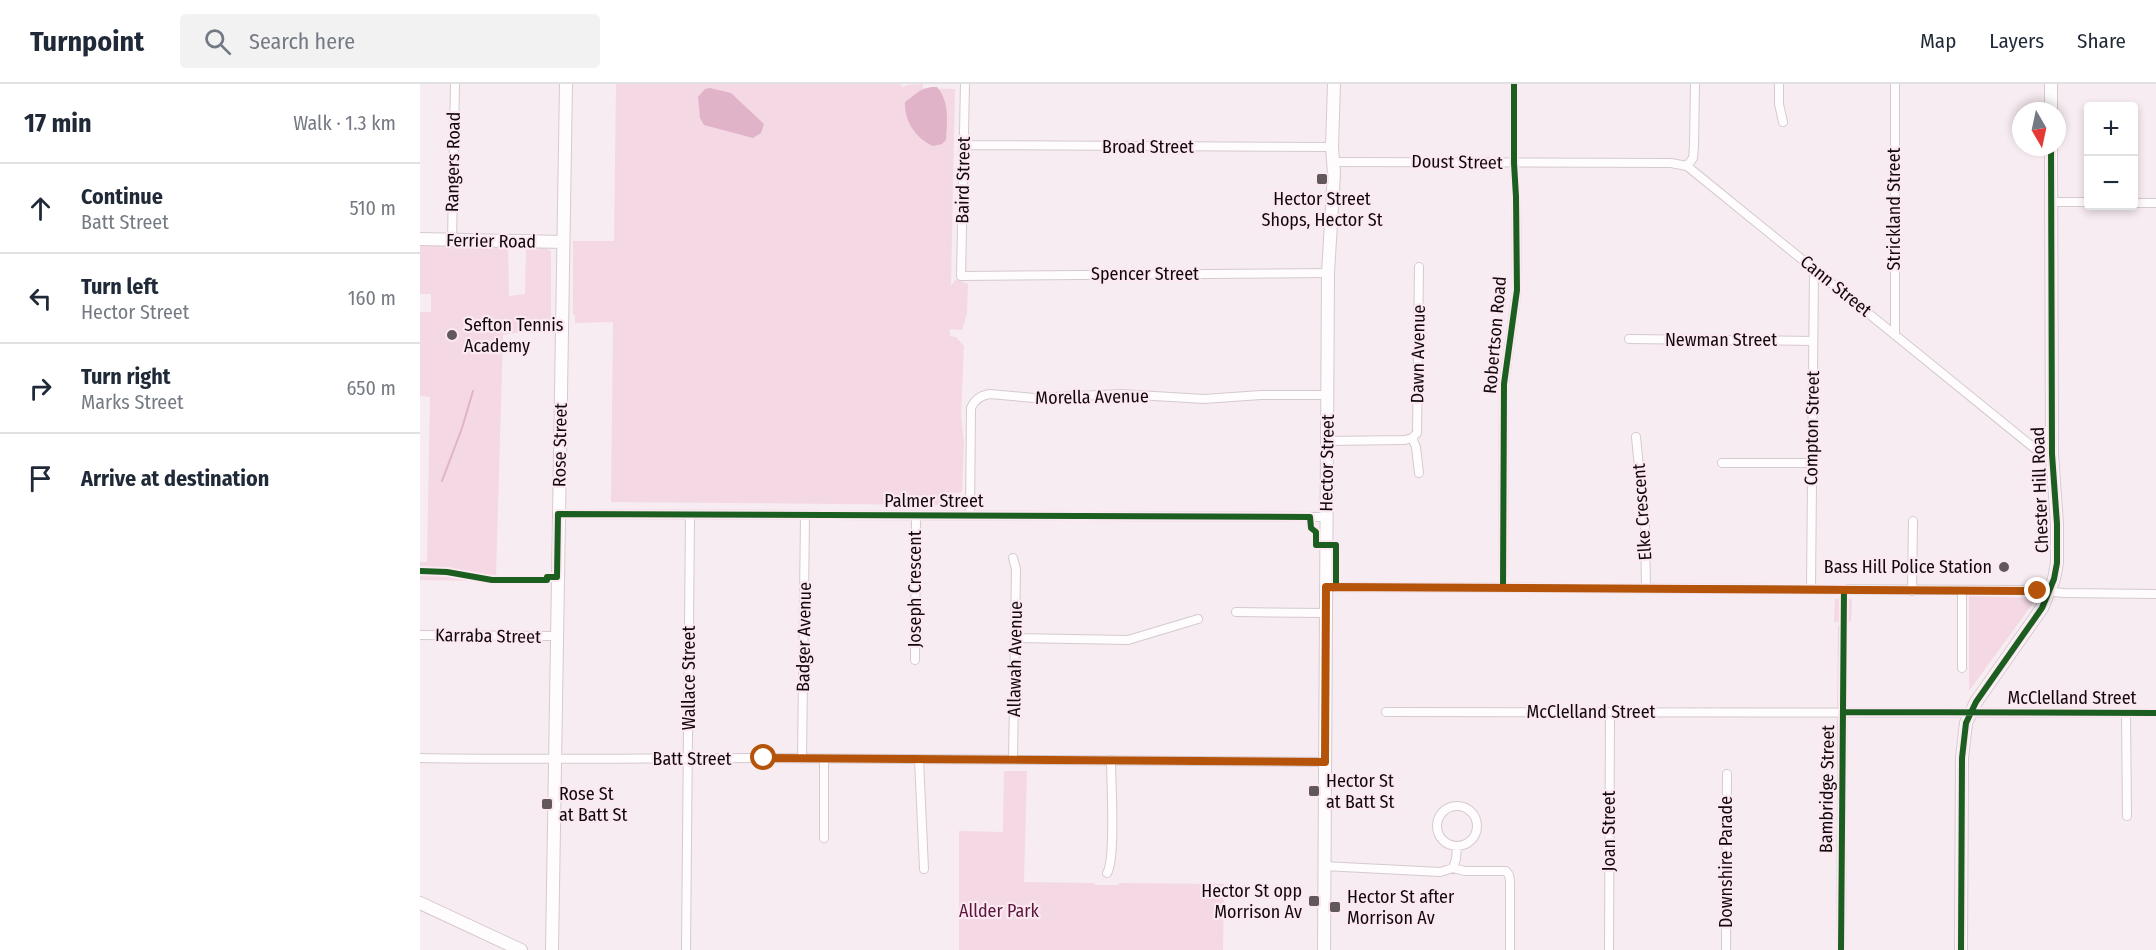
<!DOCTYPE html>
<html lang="en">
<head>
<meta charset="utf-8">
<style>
  :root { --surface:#fff; --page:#f2f2f3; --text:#1f2937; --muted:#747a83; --line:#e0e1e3 }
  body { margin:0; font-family:"Fira Sans Condensed",sans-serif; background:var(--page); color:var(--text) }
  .controls { position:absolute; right:18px; top:18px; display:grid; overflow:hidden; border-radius:6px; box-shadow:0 3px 9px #0003 }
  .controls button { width:54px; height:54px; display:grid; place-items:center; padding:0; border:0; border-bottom:2px solid var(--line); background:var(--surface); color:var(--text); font:30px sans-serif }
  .compass { position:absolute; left:1592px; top:18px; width:54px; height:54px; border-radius:50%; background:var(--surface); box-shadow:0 3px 9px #0003; rotate:171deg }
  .stop { position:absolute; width:18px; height:18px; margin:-14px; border:4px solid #b45309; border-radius:50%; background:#fff }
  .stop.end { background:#b45309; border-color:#fff; box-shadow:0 2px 6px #0008 }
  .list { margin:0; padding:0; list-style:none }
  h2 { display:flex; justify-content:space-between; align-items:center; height:78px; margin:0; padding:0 24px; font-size:26px }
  h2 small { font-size:20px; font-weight:400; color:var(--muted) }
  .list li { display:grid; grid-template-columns:39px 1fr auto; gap:18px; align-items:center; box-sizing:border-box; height:90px; padding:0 24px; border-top:2px solid var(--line) }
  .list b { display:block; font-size:22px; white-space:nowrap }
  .list p { margin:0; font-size:20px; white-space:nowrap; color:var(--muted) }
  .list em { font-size:20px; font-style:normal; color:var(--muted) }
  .icon { flex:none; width:33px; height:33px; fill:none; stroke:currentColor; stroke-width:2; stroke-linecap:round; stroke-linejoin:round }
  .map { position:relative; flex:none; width:1736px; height:866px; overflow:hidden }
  header { display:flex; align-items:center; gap:36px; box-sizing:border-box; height:84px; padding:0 30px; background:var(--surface); border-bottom:2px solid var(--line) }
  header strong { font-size:28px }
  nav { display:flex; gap:33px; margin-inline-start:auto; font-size:21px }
  .search { width:420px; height:54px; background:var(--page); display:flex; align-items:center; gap:15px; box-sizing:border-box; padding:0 21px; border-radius:6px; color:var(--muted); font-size:22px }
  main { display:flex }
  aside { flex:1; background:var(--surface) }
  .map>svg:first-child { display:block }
  .green { fill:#f4d8e4 }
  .water { fill:#e1b3c8 }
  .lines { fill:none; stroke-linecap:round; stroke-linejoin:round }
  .stream { stroke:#e1b3c8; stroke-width:2 }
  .street-casing { stroke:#d5cacf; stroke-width:10 }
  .secondary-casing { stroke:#d5cacf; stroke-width:14 }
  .street { stroke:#fefcfd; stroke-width:8 }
  .secondary { stroke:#fefcfd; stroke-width:12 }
  .cycleway-casing { stroke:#fbe8f1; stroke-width:10 }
  .cycleway { stroke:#1b5e20; stroke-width:6 }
  .route { stroke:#b45309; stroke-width:8 }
  .poi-dot { fill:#62585c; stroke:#fbe8f1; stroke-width:2 }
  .labels { text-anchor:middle; stroke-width:4.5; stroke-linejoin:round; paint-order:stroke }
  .street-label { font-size:18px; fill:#11080c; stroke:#fbe8f1 }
  .poi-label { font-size:18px; fill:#11080c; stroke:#fbe8f1; text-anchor:start }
  .park-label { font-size:18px; fill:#5d163e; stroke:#fbe8f1 }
</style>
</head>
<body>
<header>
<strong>Turnpoint</strong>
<div class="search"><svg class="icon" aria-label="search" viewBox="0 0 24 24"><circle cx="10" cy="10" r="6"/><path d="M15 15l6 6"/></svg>Search here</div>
<nav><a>Map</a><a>Layers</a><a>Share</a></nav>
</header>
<main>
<aside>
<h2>17 min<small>Walk · 1.3 km</small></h2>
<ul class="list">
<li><svg class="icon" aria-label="ahead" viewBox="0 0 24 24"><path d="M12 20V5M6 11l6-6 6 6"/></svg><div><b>Continue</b><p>Batt Street</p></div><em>510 m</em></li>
<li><svg class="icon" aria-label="left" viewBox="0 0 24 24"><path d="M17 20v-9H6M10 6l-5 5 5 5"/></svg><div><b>Turn left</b><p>Hector Street</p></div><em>160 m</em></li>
<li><svg class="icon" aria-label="right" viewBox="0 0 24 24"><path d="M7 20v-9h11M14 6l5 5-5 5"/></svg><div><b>Turn right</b><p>Marks Street</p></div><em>650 m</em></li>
<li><svg class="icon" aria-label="arrive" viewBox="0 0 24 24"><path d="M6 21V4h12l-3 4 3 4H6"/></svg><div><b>Arrive at destination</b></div></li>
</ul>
</aside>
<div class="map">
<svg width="1736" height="866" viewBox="0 0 1736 866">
  <rect width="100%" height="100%" fill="#f7ecf1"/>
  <path class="green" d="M196 0H480L483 3 488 1 503 0V4L535 5 531 202 536 195 548 200 547 230 542 246 530 245V252L536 253 544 262 541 331 544 359 542 408 532 410 529 421 191 418 193 238 155 239V231H153V157H194Z
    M0 162H88L89 212 105 210 106 163 125 164 131 167V243L83 251 76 493 126 495V498L0 496V478H7L10 313 0 312V228H11V210H0Z
    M1549 512 1617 514 1549 607Z
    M1415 515H1432L1431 538H1414Z
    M584 687H607L604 798 673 799 676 801H697L700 799 804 800 803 866H539V747L583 748Z"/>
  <path class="water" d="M511 3H517C530 18 527 37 526 56L522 60 513 62C495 54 484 36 485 18L501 6Z
    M290 4 311 9 344 40 341 49 333 54 284 41 280 34 278 13 285 5Z"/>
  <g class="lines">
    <path class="stream" d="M22 397 42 344 53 307"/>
    <defs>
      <path id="street" d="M545 0 541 192 908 189
        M1359 0V20L1363 38
        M543 61 912 63
        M914 78 1251 79 1267 82 1614 364 1632 370
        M1094 79V0
        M1267 82 1273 74 1274 62 1275 0
        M1631 118H1668
        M1714 119H1736
        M32 156 35 0
        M1475 251V0
        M1209 255 1393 257
        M1216 353 1225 443 1226 504
        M992 354 996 363 999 389
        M907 357 985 356 992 354 997 349 999 183
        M1302 379H1392
        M138 430 906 433
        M550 432 551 324C555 315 561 311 570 310L614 314 701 310 784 315 841 311H907
        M593 474 596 485 593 675
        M905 503 1611 506 1644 509 1736 510
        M1083 504 1084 300 1097 206 1096 113
        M1391 505 1394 184
        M1492 507 1493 437
        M816 528 905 529
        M0 551 136 552
        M595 554 708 556 778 535
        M495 576 496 433
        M1542 584V506
        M966 628 1736 629
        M1706 629 1707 732
        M0 674C114 676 227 674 341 674 529 675 717 677 905 678
        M382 675 385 432
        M404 675V754
        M499 675 504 785
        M1017 742a20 20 0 1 1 40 0a20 20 0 1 1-40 0Z
        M904 782 1020 788 1033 784 1045 787H1086L1089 791 1090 797V866
        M1033 784 1036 775 1037 762
        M687 789C696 776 691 696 691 676
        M266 866 270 431
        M1189 866 1190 628
        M1306 866 1307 690
        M1421 866 1423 544"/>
      <path id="secondary" d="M1631 27V0
        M0 155 143 158
        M0 819 101 866
        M132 866 146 0
        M904 866 908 189 914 89 912 63 914 0
        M1541 866 1542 674 1546 639 1556 618 1622 524 1634 495 1637 479V440L1632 370 1631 63"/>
    </defs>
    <use href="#street" class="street-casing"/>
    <use href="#secondary" class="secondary-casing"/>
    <use href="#street" class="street"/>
    <use href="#secondary" class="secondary"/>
    <defs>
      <path id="cycleway" d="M0 487 27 488 72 496H127V493H137L138 430 890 433 891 444 896 448V461H916V503L1424 505 1421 866
        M1083 504 1084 300 1097 206 1096 113 1094 79V0
        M1424 628 1736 629
        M1541 866 1542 674 1546 639 1556 618 1622 524 1634 495 1637 479V440L1632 370 1631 63"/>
    </defs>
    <use href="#cycleway" class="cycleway-casing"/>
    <use href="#cycleway" class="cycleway"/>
  </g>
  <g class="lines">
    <path class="route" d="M344 674 905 678 906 503 1618 507"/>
  </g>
  <g class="poi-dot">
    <rect x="896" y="89" width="12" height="12" rx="3"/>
    <circle cx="32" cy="251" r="6"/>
    <circle cx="1584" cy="483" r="6"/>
    <rect x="888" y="701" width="12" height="12" rx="3"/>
    <rect x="121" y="714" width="12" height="12" rx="3"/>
    <rect x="888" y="811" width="12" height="12" rx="3"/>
    <rect x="909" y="817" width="12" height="12" rx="3"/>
  </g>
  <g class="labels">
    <g class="street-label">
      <text x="728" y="69">Broad Street</text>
      <text transform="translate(33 78) rotate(-89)" y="6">Rangers Road</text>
      <text transform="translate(1037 78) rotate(1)" y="6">Doust Street</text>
      <text transform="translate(543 96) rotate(-89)" y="6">Baird Street</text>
      <text transform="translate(1474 125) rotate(-90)" y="6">Strickland Street</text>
      <text transform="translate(71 157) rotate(1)" y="6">Ferrier Road</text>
      <text x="725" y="196">Spencer Street</text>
      <text transform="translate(1416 202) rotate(39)" y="6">Cann Street</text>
      <text transform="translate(1075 251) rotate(-85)" y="6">Robertson Road</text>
      <text x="1301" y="262">Newman Street</text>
      <text transform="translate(998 270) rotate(-89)" y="6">Dawn Avenue</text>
      <text transform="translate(672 313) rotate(-1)" y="6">Morella Avenue</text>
      <text transform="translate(1392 344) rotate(-89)" y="6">Compton Street</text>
      <text transform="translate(140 361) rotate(-89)" y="6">Rose Street</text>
      <text transform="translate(907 379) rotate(-89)" y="6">Hector Street</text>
      <text transform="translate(1620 406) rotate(-92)" y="6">Chester Hill Road</text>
      <text x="514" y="423">Palmer Street</text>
      <text transform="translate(1222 428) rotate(-94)" y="6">Elke Crescent</text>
      <text transform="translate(495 505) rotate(-90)" y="6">Joseph Crescent</text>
      <text transform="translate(68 552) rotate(1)" y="6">Karraba Street</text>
      <text transform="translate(384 553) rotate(-89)" y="6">Badger Avenue</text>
      <text transform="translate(595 575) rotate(-89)" y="6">Allawah Avenue</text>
      <text transform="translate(269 594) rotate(-90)" y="6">Wallace Street</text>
      <text x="1652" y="620">McClelland Street</text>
      <text x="1171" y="634">McClelland Street</text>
      <text x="272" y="681">Batt Street</text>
      <text transform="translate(1407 705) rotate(-89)" y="6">Bambridge Street</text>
      <text transform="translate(1189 747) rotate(-90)" y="6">Joan Street</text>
      <text transform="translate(1306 778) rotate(-90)" y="6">Downshire Parade</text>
    </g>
    <g class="poi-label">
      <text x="902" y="121" text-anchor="middle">Hector Street<tspan x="902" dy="21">Shops, Hector St</tspan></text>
      <text x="44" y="247">Sefton Tennis<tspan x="44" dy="21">Academy</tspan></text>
      <text x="1572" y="489" text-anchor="end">Bass Hill Police Station</text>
      <text x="906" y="703">Hector St<tspan x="906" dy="21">at Batt St</tspan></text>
      <text x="139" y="716">Rose St<tspan x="139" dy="21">at Batt St</tspan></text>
      <text x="882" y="813" text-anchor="end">Hector St opp<tspan x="882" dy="21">Morrison Av</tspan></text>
      <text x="927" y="819">Hector St after<tspan x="927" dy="21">Morrison Av</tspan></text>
    </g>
    <g class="park-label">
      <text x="579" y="833">Allder Park</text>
    </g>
  </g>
</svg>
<div class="controls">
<button>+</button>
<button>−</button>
</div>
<svg class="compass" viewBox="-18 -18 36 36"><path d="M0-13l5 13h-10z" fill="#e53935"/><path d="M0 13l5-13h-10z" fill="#747a83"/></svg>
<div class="stop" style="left:344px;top:674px"></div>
<div class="stop end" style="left:1618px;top:507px"></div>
</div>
</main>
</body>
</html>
